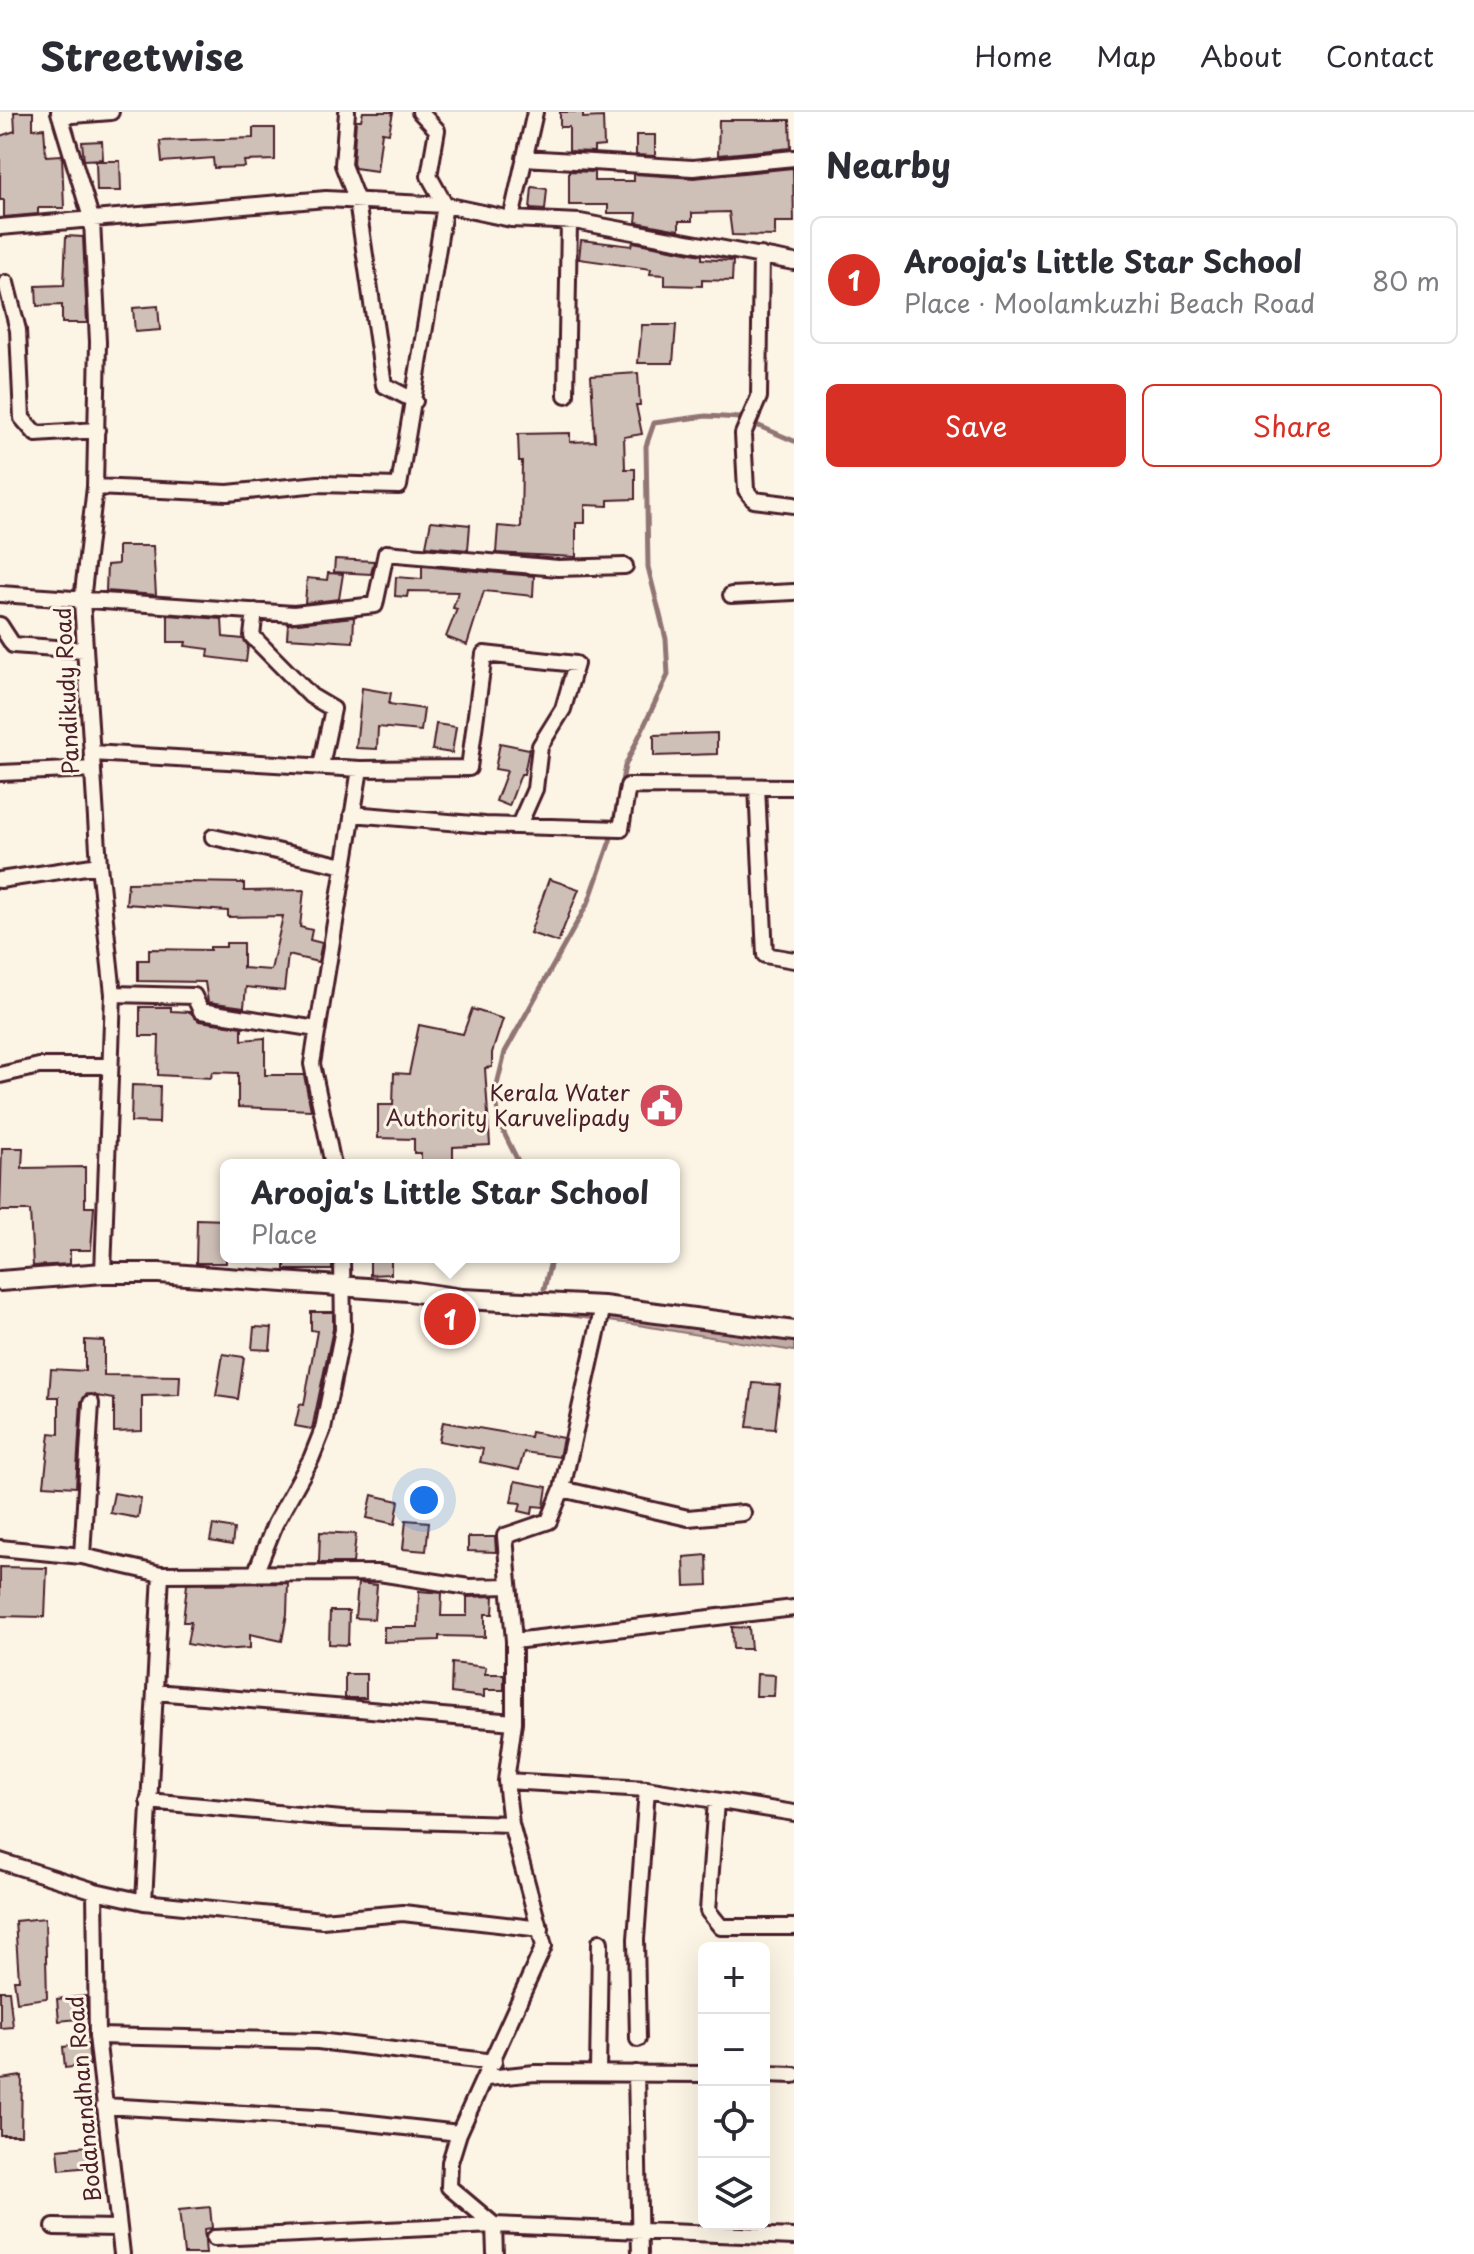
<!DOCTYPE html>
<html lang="en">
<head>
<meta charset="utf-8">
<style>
  :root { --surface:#fff; --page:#f7f7f7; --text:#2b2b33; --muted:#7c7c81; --line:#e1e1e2; --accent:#d93025 }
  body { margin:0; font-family:"Playpen Sans",sans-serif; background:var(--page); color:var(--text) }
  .controls { position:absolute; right:24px; bottom:24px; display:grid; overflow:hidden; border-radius:12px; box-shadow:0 8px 32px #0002 }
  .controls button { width:72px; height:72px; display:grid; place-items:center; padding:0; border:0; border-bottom:2px solid var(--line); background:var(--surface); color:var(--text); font:40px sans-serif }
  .you { position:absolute; left:424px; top:1388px; width:28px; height:28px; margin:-20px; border:6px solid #fff; border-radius:50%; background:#1a73e8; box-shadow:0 0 0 12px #1a73e833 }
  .badge { display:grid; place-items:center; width:52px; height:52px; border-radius:50%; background:var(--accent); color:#fff; font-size:26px; font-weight:700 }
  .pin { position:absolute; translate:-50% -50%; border:4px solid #fff; box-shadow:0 2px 8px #0006 }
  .popup { position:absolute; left:220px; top:1047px; width:460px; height:104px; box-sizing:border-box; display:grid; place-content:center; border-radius:12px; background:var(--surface); filter:drop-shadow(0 2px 6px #0005); font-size:26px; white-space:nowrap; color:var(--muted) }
  .popup b { font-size:30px; color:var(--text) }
  .popup::after { content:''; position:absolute; left:50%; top:100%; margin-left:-16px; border:16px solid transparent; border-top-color:var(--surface) }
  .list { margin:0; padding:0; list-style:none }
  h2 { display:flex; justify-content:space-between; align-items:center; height:104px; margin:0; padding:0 32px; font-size:34px }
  h2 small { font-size:26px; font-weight:400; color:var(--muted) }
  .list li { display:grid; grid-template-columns:52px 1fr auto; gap:24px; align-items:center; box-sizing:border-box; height:128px; margin:0 16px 16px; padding:0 16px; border:2px solid var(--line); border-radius:12px }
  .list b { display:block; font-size:30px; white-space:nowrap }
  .list p { margin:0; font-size:26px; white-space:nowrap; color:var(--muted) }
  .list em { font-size:26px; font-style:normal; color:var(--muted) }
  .actions { display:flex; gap:16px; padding:24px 32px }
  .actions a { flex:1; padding:18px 0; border:2px solid var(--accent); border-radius:12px; text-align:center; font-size:28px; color:var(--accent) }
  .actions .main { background:var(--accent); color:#fff }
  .icon { flex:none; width:44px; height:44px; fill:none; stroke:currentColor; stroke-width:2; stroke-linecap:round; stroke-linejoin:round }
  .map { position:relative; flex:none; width:794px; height:2142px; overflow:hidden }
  header { display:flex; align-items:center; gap:48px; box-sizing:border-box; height:112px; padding:0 40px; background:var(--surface); border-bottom:2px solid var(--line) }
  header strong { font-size:38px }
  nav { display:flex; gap:44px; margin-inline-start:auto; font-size:28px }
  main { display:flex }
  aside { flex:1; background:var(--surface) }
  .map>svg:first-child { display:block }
  .water { fill:#c0aca5; stroke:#917474; stroke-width:2 }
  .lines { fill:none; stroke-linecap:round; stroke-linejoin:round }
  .stream { stroke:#917474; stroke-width:5 }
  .building { fill:#cfc0b7; stroke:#4a1f2b; stroke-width:2 }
  .minor-casing { stroke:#4a1f2b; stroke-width:20 }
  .tertiary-casing { stroke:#4a1f2b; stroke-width:24 }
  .minor { stroke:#fcf5e5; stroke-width:14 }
  .tertiary { stroke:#fcf5e5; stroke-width:18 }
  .labels { text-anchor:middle; stroke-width:6; stroke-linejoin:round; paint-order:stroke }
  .street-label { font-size:22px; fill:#4a1f2b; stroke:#fcf5e5 }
  .poi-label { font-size:22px; fill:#4a1f2b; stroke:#fcf5e5; text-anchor:end }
</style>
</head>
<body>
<header>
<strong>Streetwise</strong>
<nav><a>Home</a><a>Map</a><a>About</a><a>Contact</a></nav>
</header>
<main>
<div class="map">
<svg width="794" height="2142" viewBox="0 0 794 2142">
  <rect width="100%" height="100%" fill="#fcf5e5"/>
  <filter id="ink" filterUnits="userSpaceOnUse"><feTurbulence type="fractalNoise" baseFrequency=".0125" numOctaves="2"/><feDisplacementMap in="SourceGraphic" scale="16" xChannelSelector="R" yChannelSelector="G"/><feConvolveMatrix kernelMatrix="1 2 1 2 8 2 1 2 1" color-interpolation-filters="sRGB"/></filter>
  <g filter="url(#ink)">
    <path class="water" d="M351 1177 625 1205 794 1229V1239L632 1212Z"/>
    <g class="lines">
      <path class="stream" d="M520 1053 500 1013 495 981 505 940 589 789 610 729 625 654 668 563 666 527 648 455 646 334 654 311 706 304 740 306 794 329
        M544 1177 552 1145"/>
    </g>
    <path class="building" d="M14 0H33V17L44 16 46 44 62 43 64 96H38V102L4 105V88H0V24L15 19Z
      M363 0H393L389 21 382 20 377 59 355 56 353 52 356 8H361Z
      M560 0H583V6L603 5 604 34 594 35V40L569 39V15H560Z
      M719 8H790L791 36 718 43Z
      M253 16H275V48L244 49 245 55 214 56 213 46 162 50 160 29 253 26Z
      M636 23H655V44L636 43Z
      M102 29 103 47 84 48 82 30Z
      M96 49H120L121 79H97Z
      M793 56 794 110H775V124L732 123 729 100 692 101V109H679V118L636 110 637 101H608V93H569V59L594 60V69H634V62L694 66Z
      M532 75 547 77 545 98 530 97Z
      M66 124 83 125 87 211H62V193L37 194 36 174 64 173Z
      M581 128 632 134 633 130 702 143V147L733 149 732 169 702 168V174L665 173V163L650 162 651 157 579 147Z
      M158 194 160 218 135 220 133 196Z
      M642 213H676L673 251H638Z
      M638 261 640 293H636L642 322 624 325 625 357H635V387L608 388V394L585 393V411H576V445L496 441 498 414 521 416 522 349H519L518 322 570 321V330L595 329 591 264Z
      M431 409 470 413 468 438 426 434Z
      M118 434H153L156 483 106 479 107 453 118 452Z
      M335 447 374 449 371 462 334 460Z
      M422 454 534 464 533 484 484 479 467 533 446 525 457 497 453 496 458 480 408 479 407 485 395 484 396 465 422 467Z
      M328 461 343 462 339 487 305 491 307 466 327 468Z
      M168 503 222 507 223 525 243 527 248 534 246 550 208 545 209 537 185 534 186 530H168Z
      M354 505 353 530 287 526 288 512Z
      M362 576 391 581 389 592 424 597 421 619 378 615 377 637 356 636Z
      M436 612 456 615 452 641 432 638Z
      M717 621V642L654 644V623Z
      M500 631 529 637 524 662H521L509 694 496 689 507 659 495 657Z
      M549 767 579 777 558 830 530 821Z
      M187 770 244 771V779L304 778 300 815 312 818 310 828 322 831 318 850 288 843 284 879 246 875 244 895 208 890 205 870 138 869V848H149V837L210 838V835H226V831H243V856L271 858 283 804 228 805V799L126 792 128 771Z
      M140 895H171V899L190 900 199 909 242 915V928L265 926V963H304L311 998 238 995V961L212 960 211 966 158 963 159 924H140Z
      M472 897 503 907 492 941V955L485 956 490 1033 453 1035V1053H421V1041H414V1027L378 1026V993H393L394 961 409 962 419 913 463 922Z
      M132 973 160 974 159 1011 131 1010Z
      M2 1036H23L22 1056 85 1055V1095H94L91 1138H70V1152L33 1154 30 1099H0Z
      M197 1107 226 1108V1151H196Z
      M285 1145H332V1158H285Z
      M370 1147H391V1162L370 1163Z
      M425 1194 478 1200 476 1220 422 1214Z
      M311 1200H333V1217L312 1317 295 1314 300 1292 304 1293 317 1219 311 1218Z
      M254 1215 272 1216 270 1238 252 1237Z
      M85 1228 104 1229V1263L180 1264 179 1283 142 1284V1319L114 1320V1287L86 1282 81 1290 76 1375 44 1373 50 1321 59 1322V1285H49L51 1257 85 1259Z
      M223 1242 244 1245 238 1287 216 1284Z
      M753 1271 780 1273 775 1317 747 1315Z
      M443 1310 530 1325 531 1320 563 1326 559 1345 524 1340 519 1358 480 1350 483 1337 439 1329Z
      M515 1369 547 1375 544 1395 533 1394 532 1402 519 1399 521 1391 511 1390Z
      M114 1381 141 1386 138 1406 110 1401Z
      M372 1383 399 1389 395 1412 367 1406Z
      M406 1408 429 1410 426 1439 403 1437Z
      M213 1413 234 1417 232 1433 210 1429Z
      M320 1420 356 1422 353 1451H319Z
      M468 1425H495L496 1440 468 1439Z
      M707 1443 708 1473 685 1474 684 1445Z
      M0 1455 47 1456 45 1505 0 1504Z
      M288 1471 287 1502 282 1529 250 1522V1536L221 1538 187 1532 191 1510H183L187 1472Z
      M358 1471 377 1473 374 1507 355 1506Z
      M419 1479 442 1481 441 1504H467V1485L494 1484 493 1502H485V1525L439 1524V1528L384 1530V1515H418Z
      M330 1499H349L348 1533 329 1532Z
      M732 1515 749 1516 751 1537H733Z
      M452 1551 486 1555 485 1562H504V1578H484V1585L451 1581Z
      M345 1562H366V1586H345Z
      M757 1562 775 1563 774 1584H756Z
      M45 1806 47 1886 17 1890 14 1868H19L15 1809Z
      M0 1879H9L13 1915 0 1916Z
      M86 1884 87 1906 59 1909 57 1887Z
      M88 1932 90 1953 65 1956 63 1935Z
      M22 1964 21 2023H0V1967Z
      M88 2034 90 2055 60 2058 58 2037Z
      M210 2095 212 2116 204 2117 206 2142H184L179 2098Z"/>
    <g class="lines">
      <defs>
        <path id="minor" d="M59 0 92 109 98 230 95 375 82 489 99 753 113 882 103 1161
          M347 0 343 53 357 89 384 273 415 289
          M60 4 111 0
          M524 46 693 56 794 46
          M511 107 535 0
          M0 115 326 87 445 93 511 107 580 110 794 150
          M761 143 759 285 743 322 746 378 754 388 794 393
          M6 171 18 218 22 306 36 322 97 318
          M566 283 569 110
          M95 375 228 381 319 372 399 374 445 93 429 64 437 18 420 0
          M0 482 294 502 375 493 386 441 558 456 625 454
          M731 483 794 480
          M255 499 252 524 311 584 333 597 321 654
          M0 513 13 533 84 538
          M92 641 360 657 469 656 484 542 576 552 563 597 540 634 535 677 519 713
          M0 661 93 657
          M757 675 765 843 794 848
          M352 702 485 713 621 717 628 674 794 675
          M213 725 344 754
          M0 768 99 753
          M113 882 194 884 201 899 317 917
          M0 963 39 954H109
          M333 1053 312 952 360 657
          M562 1377 688 1406 743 1401
          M0 1436 82 1444 161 1462 379 1461 469 1475 509 1474
          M82 1444 91 1291
          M255 1462 275 1412 311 1347 323 1317 343 1218 342 1145
          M514 1529 794 1496
          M155 1580 514 1610
          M506 1669 647 1677 794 1701
          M148 1689 342 1707 511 1712
          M716 1689 708 1799 721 1815H794
          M0 1749 95 1779 144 1790 322 1808 403 1801 541 1817
          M95 1779 97 1924 122 2142
          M144 1790 161 1462
          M97 1924 318 1929 494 1950
          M638 1927 636 1827 647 1677
          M598 1961 600 1830
          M636 1961 640 2142
          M764 1962 794 1963
          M487 1966 535 1961 704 1962
          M104 1994 333 2007 459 2021
          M54 2115 118 2116
          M214 2126 494 2113 794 2125
          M495 2142 494 2113 449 2075 450 2050 459 2021 544 1834 511 1712 506 1669 514 1610V1529L505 1424 549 1409 562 1377 603 1194"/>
        <path id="tertiary" d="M0 1169 103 1161H159L408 1179 462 1187 603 1194 794 1219"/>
      </defs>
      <use href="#minor" class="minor-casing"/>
      <use href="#tertiary" class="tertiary-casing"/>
      <use href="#minor" class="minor"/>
      <use href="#tertiary" class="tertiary"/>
    </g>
  </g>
  <defs>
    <symbol id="civic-disc" viewBox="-11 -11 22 22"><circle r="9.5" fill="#d1495b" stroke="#fcf5e5"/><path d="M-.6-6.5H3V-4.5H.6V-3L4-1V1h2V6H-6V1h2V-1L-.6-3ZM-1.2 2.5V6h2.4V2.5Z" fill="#fff"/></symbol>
  </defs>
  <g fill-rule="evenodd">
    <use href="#civic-disc" x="636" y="968" width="51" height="51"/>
  </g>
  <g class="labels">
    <g class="street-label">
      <text transform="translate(67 579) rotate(-93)" y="8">Pandikudy Road</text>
      <text transform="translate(84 1987) rotate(-95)" y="8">Bodanandhan Road</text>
    </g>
    <g class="poi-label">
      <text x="630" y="989">Kerala Water<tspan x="630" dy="25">Authority Karuvelipady</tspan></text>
    </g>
  </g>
</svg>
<div class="controls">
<button>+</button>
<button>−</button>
<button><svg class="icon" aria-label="locate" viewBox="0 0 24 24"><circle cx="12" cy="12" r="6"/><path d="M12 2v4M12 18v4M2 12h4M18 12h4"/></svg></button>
<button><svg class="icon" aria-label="layers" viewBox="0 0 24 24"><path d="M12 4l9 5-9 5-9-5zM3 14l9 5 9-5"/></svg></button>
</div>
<div class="you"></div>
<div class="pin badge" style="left:450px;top:1207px">1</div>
<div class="popup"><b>Arooja's Little Star School</b>Place</div>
</div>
<aside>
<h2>Nearby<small></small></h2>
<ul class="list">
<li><span class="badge">1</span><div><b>Arooja's Little Star School</b><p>Place · Moolamkuzhi Beach Road</p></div><em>80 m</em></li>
</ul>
<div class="actions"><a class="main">Save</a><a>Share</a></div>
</aside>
</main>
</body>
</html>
